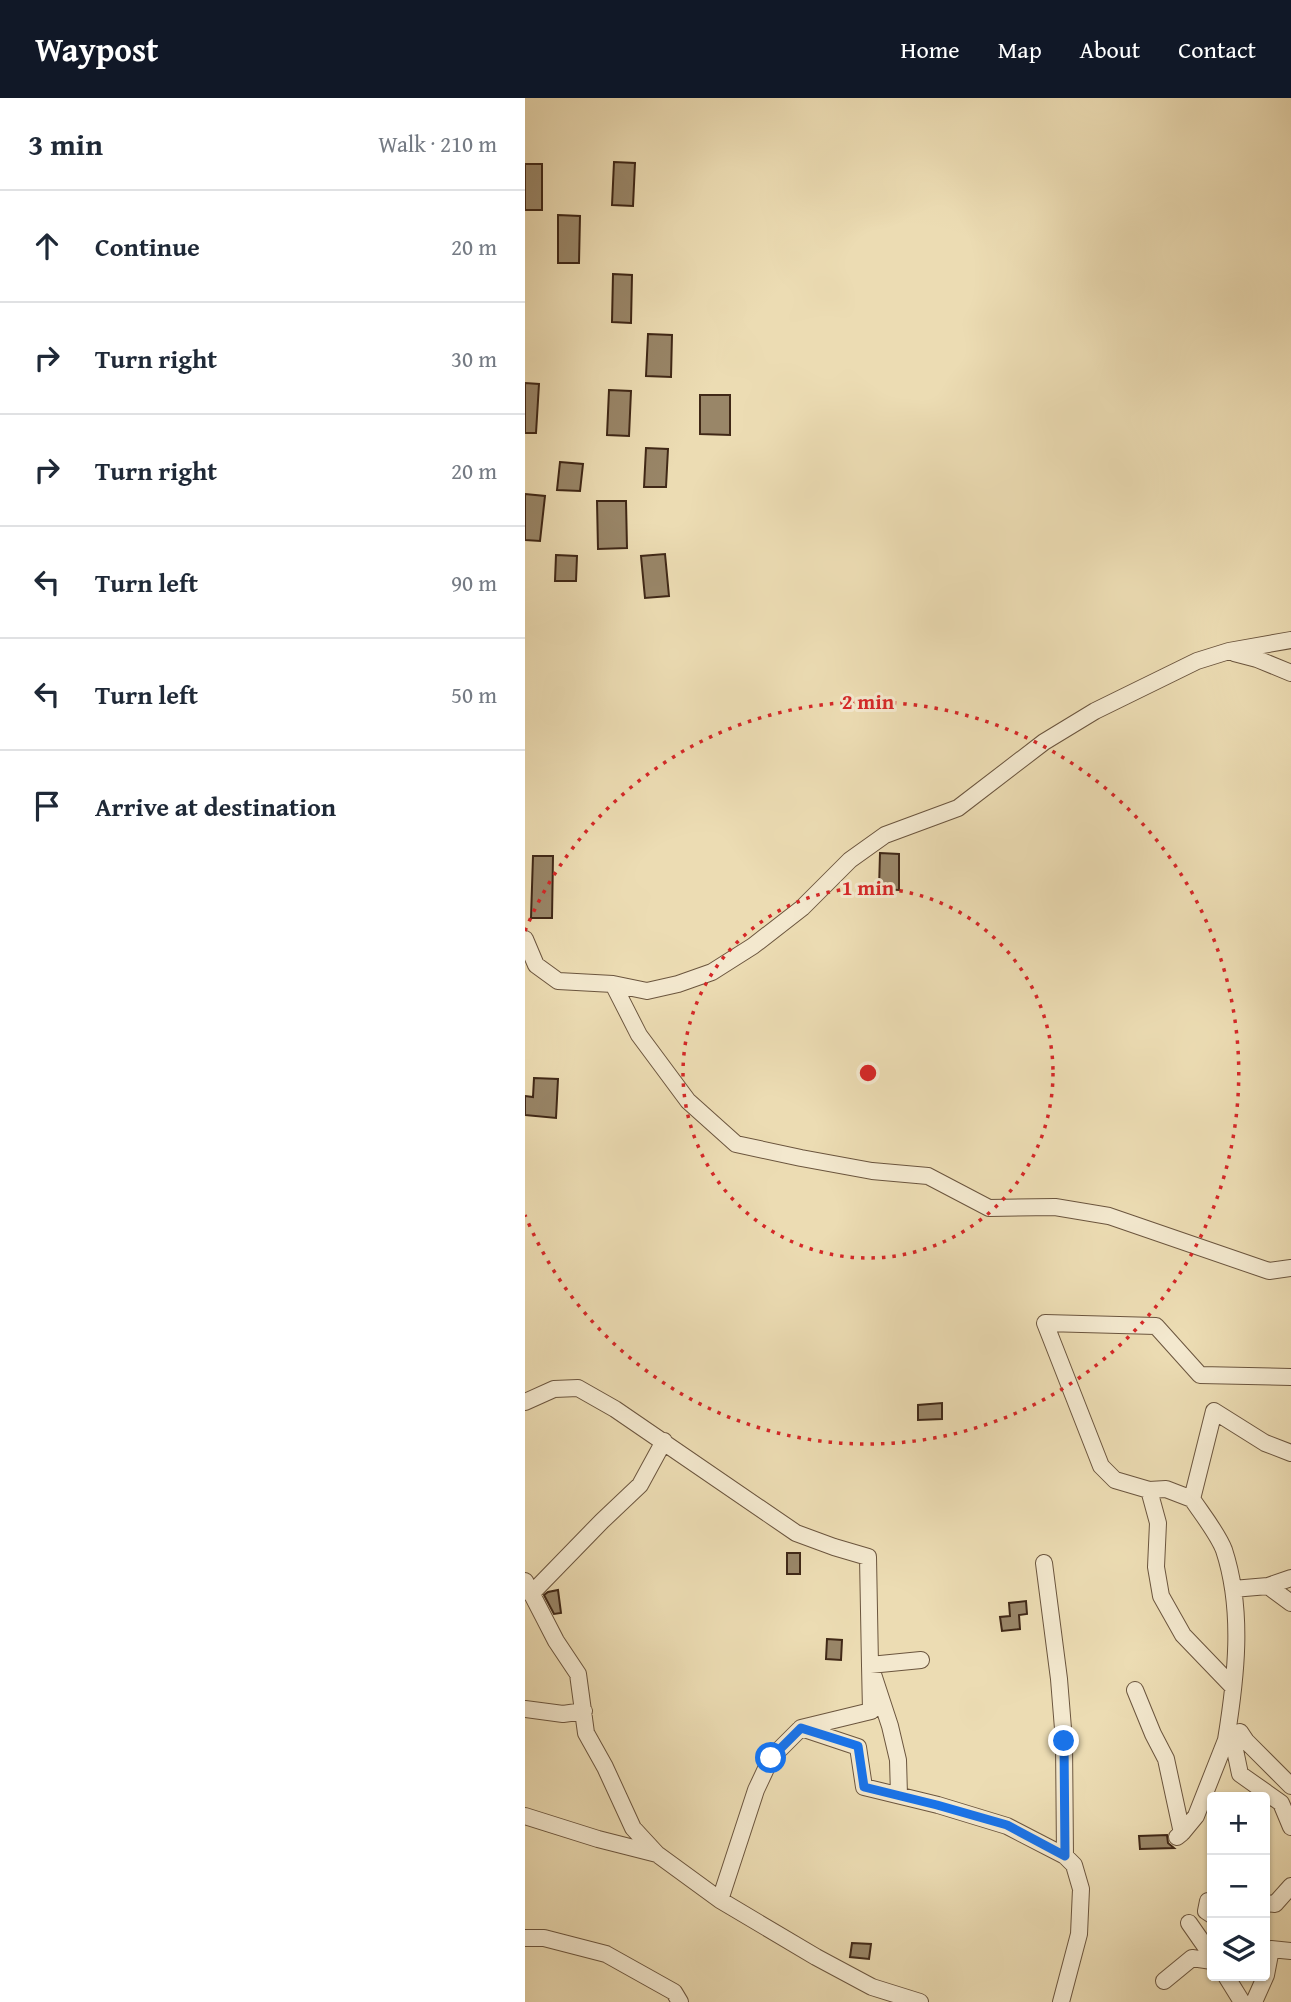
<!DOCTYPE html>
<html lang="en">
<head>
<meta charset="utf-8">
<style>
  :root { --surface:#fff; --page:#f6f6f7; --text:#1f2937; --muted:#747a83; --line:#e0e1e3; --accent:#111827 }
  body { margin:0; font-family:"Gentium Book Plus",serif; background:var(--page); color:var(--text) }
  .controls { position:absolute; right:21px; bottom:21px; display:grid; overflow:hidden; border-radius:7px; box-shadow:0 2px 5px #0004 }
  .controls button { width:63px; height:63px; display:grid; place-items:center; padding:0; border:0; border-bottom:2px solid var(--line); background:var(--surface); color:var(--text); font:35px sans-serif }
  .stop { position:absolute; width:21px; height:21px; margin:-16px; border:5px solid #1a73e8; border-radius:50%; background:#fff }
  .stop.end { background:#1a73e8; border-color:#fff; box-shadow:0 2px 7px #0008 }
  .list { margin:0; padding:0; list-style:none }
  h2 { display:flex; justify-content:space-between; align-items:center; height:91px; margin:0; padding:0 28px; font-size:30px }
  h2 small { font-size:23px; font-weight:400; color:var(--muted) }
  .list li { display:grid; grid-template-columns:46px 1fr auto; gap:21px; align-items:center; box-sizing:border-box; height:112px; padding:0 28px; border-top:2px solid var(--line) }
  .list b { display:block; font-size:26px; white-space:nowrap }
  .list em { font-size:23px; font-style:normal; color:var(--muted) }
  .icon { flex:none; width:38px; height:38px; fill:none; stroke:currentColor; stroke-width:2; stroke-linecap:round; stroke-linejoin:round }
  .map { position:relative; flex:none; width:766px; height:1904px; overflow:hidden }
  header { display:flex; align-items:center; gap:42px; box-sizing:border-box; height:98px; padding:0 35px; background:var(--accent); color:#fff }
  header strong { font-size:33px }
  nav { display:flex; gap:38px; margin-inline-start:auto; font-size:24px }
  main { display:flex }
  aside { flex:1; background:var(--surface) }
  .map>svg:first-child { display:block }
  .building { fill:#998668; stroke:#402817; stroke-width:2 }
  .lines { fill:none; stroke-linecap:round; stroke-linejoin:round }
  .street-casing { stroke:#6b553e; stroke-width:18 }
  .street { stroke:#f3e8ce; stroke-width:16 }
  .route { stroke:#1a73e8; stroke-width:9 }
  .ring { fill:none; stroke:#d62828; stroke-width:3.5; stroke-dasharray:3.5 7 }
  .centre { fill:#d62828; stroke:#f3e8ce; stroke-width:3.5 }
  .ring-label { font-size:21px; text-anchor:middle; font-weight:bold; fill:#d62828; stroke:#f3e8ce; stroke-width:6; stroke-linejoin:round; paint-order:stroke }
</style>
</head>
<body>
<header>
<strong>Waypost</strong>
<nav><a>Home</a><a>Map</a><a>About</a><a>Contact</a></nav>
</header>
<main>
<aside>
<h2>3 min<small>Walk · 210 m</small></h2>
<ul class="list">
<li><svg class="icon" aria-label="ahead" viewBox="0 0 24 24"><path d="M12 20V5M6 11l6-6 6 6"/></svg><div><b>Continue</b></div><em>20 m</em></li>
<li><svg class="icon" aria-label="right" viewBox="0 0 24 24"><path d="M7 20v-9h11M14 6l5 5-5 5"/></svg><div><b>Turn right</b></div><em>30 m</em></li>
<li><svg class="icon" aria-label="right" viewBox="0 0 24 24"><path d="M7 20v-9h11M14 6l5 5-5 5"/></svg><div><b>Turn right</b></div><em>20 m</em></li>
<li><svg class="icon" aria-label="left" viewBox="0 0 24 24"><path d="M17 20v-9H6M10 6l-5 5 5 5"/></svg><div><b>Turn left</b></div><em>90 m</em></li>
<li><svg class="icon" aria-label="left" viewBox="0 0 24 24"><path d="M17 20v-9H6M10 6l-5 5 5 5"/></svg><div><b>Turn left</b></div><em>50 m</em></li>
<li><svg class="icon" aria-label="arrive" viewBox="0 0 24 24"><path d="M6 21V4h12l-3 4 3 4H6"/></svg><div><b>Arrive at destination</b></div></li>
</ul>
</aside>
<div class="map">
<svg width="766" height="1904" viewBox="0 0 766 1904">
  <rect width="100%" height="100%" fill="#ecdcb3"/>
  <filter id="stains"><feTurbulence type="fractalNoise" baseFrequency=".00286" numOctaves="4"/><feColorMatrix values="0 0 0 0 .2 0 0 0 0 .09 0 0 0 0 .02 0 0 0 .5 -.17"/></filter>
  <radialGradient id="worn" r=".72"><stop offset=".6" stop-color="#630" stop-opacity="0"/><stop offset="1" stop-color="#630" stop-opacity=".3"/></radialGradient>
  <path class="building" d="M89 64 110 65 108 108 87 107Z
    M0 66H17V112H0Z
    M33 117 55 118 54 165H33Z
    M88 176 107 177 106 225 87 224Z
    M123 236 147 237 146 279 121 278Z
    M0 285 14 286 11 335H0Z
    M84 292 106 293 104 338 82 337Z
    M175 297H205V337L175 336Z
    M121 350 143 351 141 389H119Z
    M35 364 58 366 55 393 32 392Z
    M0 396 20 398 15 443 0 442Z
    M72 403H101L102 450 73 451Z
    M140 456 144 498 120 500 116 458Z
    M31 457 52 458 51 483H30Z
    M355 755 374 756V792L354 791Z
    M8 758H28L27 820H6Z
    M9 980 33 981 31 1020 0 1017V998L8 999Z
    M417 1305V1321L393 1322V1307Z
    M262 1455H275V1476H262Z
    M33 1492 36 1515 29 1516 19 1497 23 1494Z
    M501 1503 502 1516 494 1517 495 1531 477 1533 475 1519 485 1518 484 1505Z
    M302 1541 317 1542 316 1562 301 1561Z
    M642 1737 643 1745 649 1750 615 1751 614 1738Z
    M327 1845 346 1846 344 1861 325 1859Z"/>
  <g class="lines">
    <defs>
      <path id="street" d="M709 555 732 561 766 575
        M0 841 11 867 33 883 88 886 122 893 153 886 187 874 228 848 277 810 325 762 360 737 433 710 519 644 570 613 672 563 704 553 766 542
        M88 886 114 937 163 1003 211 1046 276 1060 347 1073 403 1078 464 1110 530 1109 584 1118 744 1173 766 1170
        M766 1279 675 1277 631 1228 520 1225 576 1368 590 1382 624 1392 641 1391 667 1401 689 1313 740 1345 766 1355
        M0 1304 29 1291 53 1290 90 1311 271 1435 309 1449 343 1459 345 1567 365 1628 373 1662 374 1697
        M624 1392 633 1425 631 1469 636 1498 658 1537 708 1589
        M667 1401C677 1416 693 1436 699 1452 719 1513 711 1580 701 1642L710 1652 715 1676 756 1705 766 1729
        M519 1465 534 1581 539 1643 540 1758
        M0 1483 31 1543 53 1576 61 1635 80 1669 108 1730 132 1756 195 1802 291 1859 347 1889 395 1904
        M743 1488 766 1480
        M708 1491 743 1488 766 1505
        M6 1496 77 1423 115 1387 139 1343
        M610 1592 628 1636 641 1661 657 1735 652 1739
        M0 1611 38 1616 59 1613
        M276 1630 333 1649 339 1689 413 1707 482 1728 540 1758 549 1767 556 1791 554 1836 536 1904
        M715 1634 721 1643 766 1688
        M0 1718 73 1741 132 1756
        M657 1735 671 1718 701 1642 721 1643
        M195 1802 231 1692 246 1660 276 1630 346 1613 345 1567 396 1562
        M687 1803H683L681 1813 687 1817
        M740 1805 750 1806 766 1788
        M664 1825 687 1858
        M0 1840H19L81 1856 149 1894 155 1904
        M701 1878 717 1904
        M639 1883 667 1860 687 1863
        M729 1904 741 1877 746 1851 766 1853"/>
    </defs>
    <use href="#street" class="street-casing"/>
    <use href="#street" class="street"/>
  </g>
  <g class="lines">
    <path class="route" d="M246 1660 276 1630 333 1648 339 1689 412 1707 482 1727 540 1758 539 1643"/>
  </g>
  <g class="ring">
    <circle cx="343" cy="975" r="185"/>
    <path d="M0 833A371 371 0 1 1 0 1117"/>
  </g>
  <circle cx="343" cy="975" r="10" class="centre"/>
  <g class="ring-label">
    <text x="343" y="611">2 min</text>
    <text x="343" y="797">1 min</text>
  </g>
  <rect width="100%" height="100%" filter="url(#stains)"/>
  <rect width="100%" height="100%" fill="url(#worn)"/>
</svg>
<div class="controls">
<button>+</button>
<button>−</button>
<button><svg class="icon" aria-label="layers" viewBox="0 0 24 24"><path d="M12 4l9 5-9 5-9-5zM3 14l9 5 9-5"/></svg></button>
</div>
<div class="stop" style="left:246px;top:1660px"></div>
<div class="stop end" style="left:539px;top:1643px"></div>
</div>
</main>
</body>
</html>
